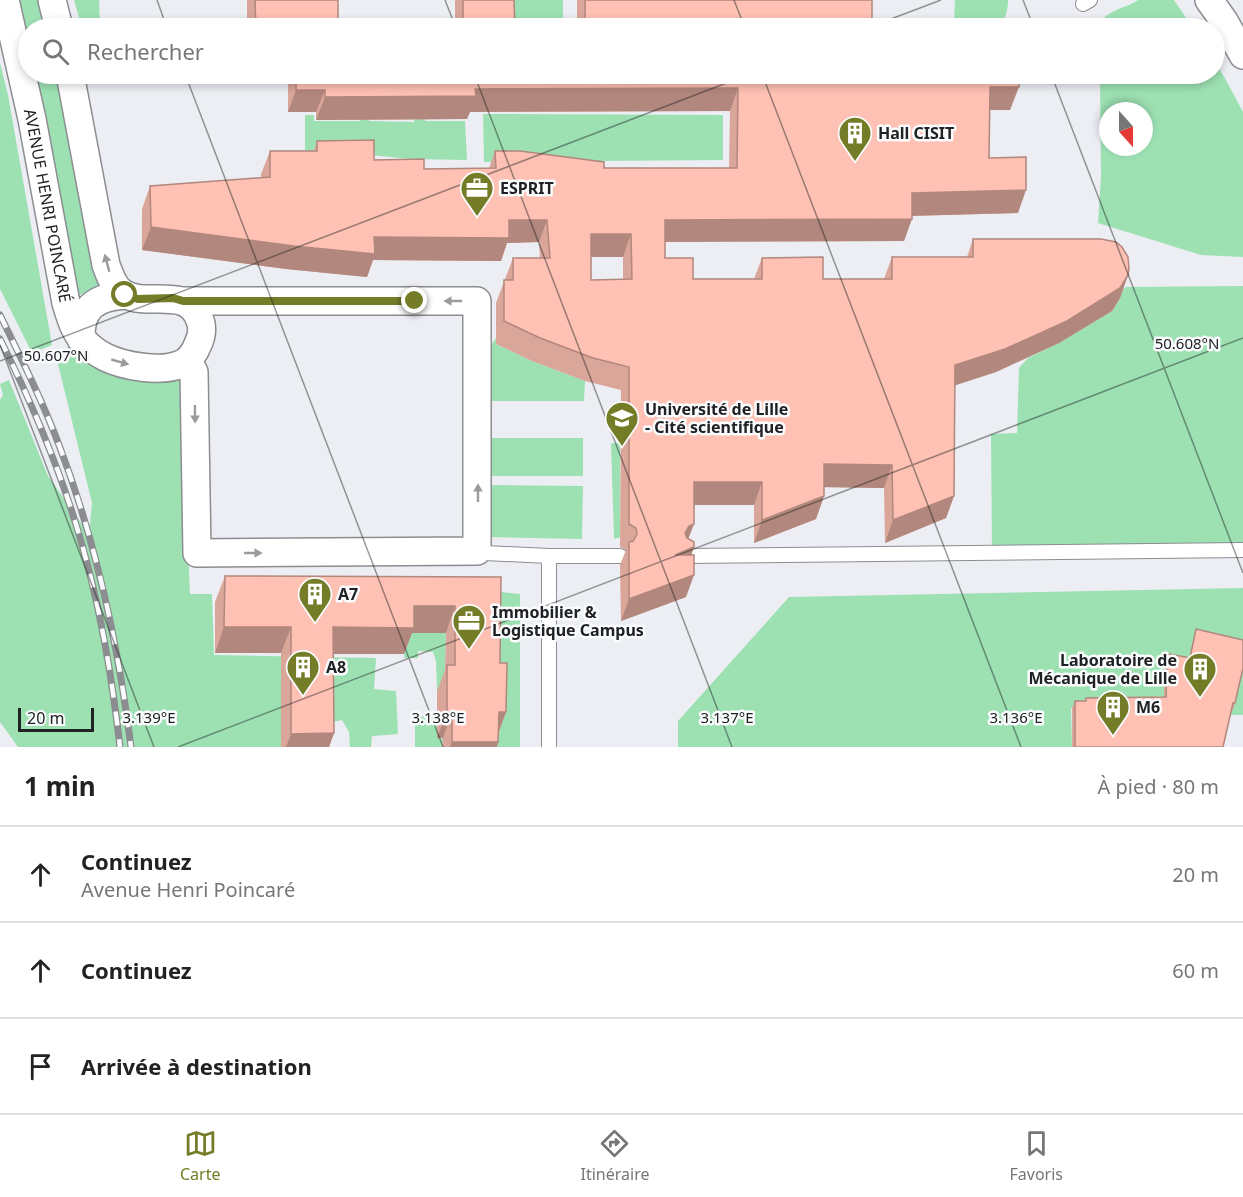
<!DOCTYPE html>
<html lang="fr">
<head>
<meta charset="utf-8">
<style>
  :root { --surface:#fff; --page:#f2f2f2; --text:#222; --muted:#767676; --line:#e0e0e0; --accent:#747c27 }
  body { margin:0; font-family:"Noto Sans",sans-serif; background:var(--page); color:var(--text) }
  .compass { position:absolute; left:1099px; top:102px; width:54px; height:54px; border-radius:50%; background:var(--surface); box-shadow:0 3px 9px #0003; rotate:159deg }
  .scale { position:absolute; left:18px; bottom:15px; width:76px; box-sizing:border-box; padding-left:6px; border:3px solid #202122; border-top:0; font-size:16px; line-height:21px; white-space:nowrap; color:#202122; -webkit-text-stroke:4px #fafcfe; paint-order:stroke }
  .stop { position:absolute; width:18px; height:18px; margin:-14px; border:4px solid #747c27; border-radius:50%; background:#fff }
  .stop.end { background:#747c27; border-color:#fff; box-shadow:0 2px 6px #0008 }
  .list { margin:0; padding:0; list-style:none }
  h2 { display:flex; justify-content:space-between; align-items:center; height:78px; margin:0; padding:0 24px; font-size:26px }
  h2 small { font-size:20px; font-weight:400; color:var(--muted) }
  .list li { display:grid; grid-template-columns:39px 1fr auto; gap:18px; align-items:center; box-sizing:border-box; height:96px; padding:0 24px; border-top:2px solid var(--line) }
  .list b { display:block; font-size:22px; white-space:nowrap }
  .list p { margin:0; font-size:20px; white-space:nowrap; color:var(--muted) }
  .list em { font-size:20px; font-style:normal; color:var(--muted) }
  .icon { flex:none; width:33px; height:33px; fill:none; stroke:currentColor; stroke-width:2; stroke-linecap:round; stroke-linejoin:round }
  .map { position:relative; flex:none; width:1243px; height:747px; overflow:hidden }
  .search { position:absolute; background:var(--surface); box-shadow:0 3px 9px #0003; left:18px; right:18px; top:18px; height:66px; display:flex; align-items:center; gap:15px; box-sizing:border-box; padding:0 21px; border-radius:33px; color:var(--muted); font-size:22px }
  .sheet { height:366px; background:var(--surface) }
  nav { display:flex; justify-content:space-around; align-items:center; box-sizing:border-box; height:84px; border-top:2px solid var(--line); background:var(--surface); font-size:16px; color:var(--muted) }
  nav a { display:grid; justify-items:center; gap:3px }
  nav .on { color:var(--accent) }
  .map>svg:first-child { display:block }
  .green { fill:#9de1b3; fill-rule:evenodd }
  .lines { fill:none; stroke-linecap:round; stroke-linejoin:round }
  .service-casing { stroke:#8b8d91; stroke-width:16 }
  .minor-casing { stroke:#8b8d91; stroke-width:30 }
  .service { stroke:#fff; stroke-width:14 }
  .minor { stroke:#fff; stroke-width:27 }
  .rail-casing { stroke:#8c8d90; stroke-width:7 }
  .rail { stroke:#fafcfe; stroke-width:4.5; stroke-dasharray:14; stroke-linecap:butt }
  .wall { fill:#daa69a; fill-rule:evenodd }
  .shaded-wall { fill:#b2877d }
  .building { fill:#fec1b3; stroke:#b2877d; stroke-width:1.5; fill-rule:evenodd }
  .oneway { fill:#9b9b9c }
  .route { stroke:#747c27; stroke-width:8 }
  .ticks { fill:none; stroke:#202122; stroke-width:1.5; stroke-opacity:0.45 }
  .labels { text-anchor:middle; stroke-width:5; stroke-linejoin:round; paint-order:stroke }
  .poi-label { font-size:16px; font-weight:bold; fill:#202122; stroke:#fafcfe; text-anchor:start }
  .street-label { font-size:16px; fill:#202122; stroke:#fafcfe }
  .ticks-label { font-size:15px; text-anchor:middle; fill:#202122; stroke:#fafcfe; stroke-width:5; stroke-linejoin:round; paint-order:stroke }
</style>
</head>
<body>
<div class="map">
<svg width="1243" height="747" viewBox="0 0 1243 747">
  <rect width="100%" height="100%" fill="#eceef3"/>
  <path class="green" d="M16 0H41L48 28H28V54Z
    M74 0H99L100 28H82Z
    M511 0H563V28H511Z
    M955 0H1008C1008 11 1005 19 999 28H978L954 22Z
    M1138 0H1174L1193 28H1100C1101 26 1102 21 1103 19 1110 10 1128 7 1138 0Z
    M1215 62 1226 80 1243 112V257L1201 255 1098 223 1101 176 1100 74H1214ZM1108 111H1144V147H1108Z
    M0 63 8 95 52 345 32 353 0 289Z
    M33 74H59L101 284 76 297Z
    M360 114H369V121L414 122 415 114H425V121H465L467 160 411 159 361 154 305 153V115H314V121H360Z
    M483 114 723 115V160L484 162Z
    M1243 286V550L992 552 991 434 1017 433 1019 368 1028 358 1059 343 1112 311 1120 298 1121 291 1126 287Z
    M496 338V344L532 361 585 381 584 401H491V345Z
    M81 339 180 365 190 594H212L214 655 376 658 374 689 396 691 398 734 372 736 371 747H350L349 732 342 720 328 723 281 747H18L0 722V400L3 395 0 384 9 380 48 476 89 534 92 503 56 356Z
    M490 438H583V476H490Z
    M611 443H620V534L621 537 614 539Z
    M490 485 583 486 582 539 489 537Z
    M1243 588V647L1187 665 1164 675V690L1166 707 1071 708 1072 747H678V721L789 597Z
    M492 591 520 594V747H489Z
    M446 613 445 691H437L436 661 433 652 418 651V658H404L405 633Z
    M1243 664V715H1225Z
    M415 716 437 717 443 738 442 747H415Z"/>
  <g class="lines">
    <defs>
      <path id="service" d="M1083 4 1090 0
        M484 553 549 556H620
        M549 556V747
        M686 556 1243 550"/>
      <g id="minor">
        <path id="s1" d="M5 0 32 119 66 303C70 316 74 331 83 340 89 347 97 353 105 357 123 366 161 373 181 364 189 361 195 352 198 344 202 336 203 326 199 318 185 283 140 312 118 289 112 283 109 273 106 265L70 74"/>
        <path d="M52 0 59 28"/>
        <path d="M1209 0 1224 21 1243 55"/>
        <path d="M81 339C80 308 95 297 125 295"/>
        <path d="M180 365 191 367 194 372 197 553 477 551V301H183"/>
      </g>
    </defs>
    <use href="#service" class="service-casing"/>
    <use href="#minor" class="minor-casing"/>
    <use href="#service" class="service"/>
    <use href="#minor" class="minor"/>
    <defs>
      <path id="rail" d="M0 315C21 358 42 400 59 445 96 542 118 643 131 747
        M0 339C36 411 67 486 87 563 103 623 113 686 120 747"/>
    </defs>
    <use href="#rail" class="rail-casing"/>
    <use href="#rail" class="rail"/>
  </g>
  <path class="wall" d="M247 0H338V28H247Z
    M455 0H514L515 28H455Z
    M577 0H872V28H577Z
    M288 74H1019L1010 110H989V158L1018 213 912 216 904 241 665 242V258L693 279H754L762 258 823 279H884L892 257H967L973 239 1128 275 1120 298 1112 311 1059 343 996 372 955 385 954 496 946 518 885 543 884 488 824 487V496L816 519 754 543V505H694V524L688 539 694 547 691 555 686 597 621 621 620 565 626 550 620 547 621 390 585 381 532 361 496 344V303L513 258H540L539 242 507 243 501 261 373 260 367 277 286 269 142 250V209L150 186 261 178V174L270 151H314L317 141 374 160 424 169 489 168 495 151 604 168H729L730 111 470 112 467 119 316 120V112H288ZM591 257H623V279L591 280Z
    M225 576 501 577 500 663 506 712 499 732 497 747H442L443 738H437V691L445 670 446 633H412L404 654H333L334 733 329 747H281V653H215V602Z
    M1196 629 1235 703 1233 710H1231L1223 747H1072V708L1075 701H1085L1086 698 1164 697V675L1166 660 1169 654 1189 658Z"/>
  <path class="shaded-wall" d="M990 87H1019L1010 110H981Z
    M738 88 730 111 470 112 467 119 316 120 325 97 475 89Z
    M296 90H325L316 112H288Z
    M1026 190 1018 213 904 216 912 193Z
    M912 219 904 241 656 242 665 220Z
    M509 220H547L539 242 507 243 501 261 373 260 367 277 286 269 142 250 151 227 374 237Z
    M591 234H631L623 257H582Z
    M1128 275 1120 298 1112 311 1059 343 996 372 947 388 955 365Z
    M824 464 892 465 884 488 816 487Z
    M694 482H762L754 505H686Z
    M824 496 816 519 754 543 762 520Z
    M954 496 946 518 885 543 893 520Z
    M694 524 685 547H694L686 570 667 577 685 533 689 526Z
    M694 575 686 597 621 621 629 599Z
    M414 606H455L446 633H412L404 654H324L333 627Z
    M224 627H291L281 653H215Z
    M447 712H452L443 738H437Z
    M499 712H506L496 738Z
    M334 733 329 747H286L291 734Z
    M452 742H498L497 747H450Z"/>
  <path class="building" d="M255 0H338V28H256Z
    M463 0H514L515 28H463Z
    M585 0H872V28H585Z
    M296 74H1019V87H990L989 158 1026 157V190L912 193V219L665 220V258H693V279H762V258L823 257V279H892V257H973V239H1101L1116 242 1122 247 1128 257 1129 268 1128 275 1120 288 1067 321 1005 349 955 365 954 496 893 520 892 465 824 464V496L762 520V482H694V524L689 526 685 533 687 538 694 542V547L675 555H694V575L629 599V542L633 541 637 534 636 528 629 524V367L593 358 540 338 504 321V280H513V258H550L547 220H509V238L374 237 375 254 294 246 151 227 150 186 270 177V151H317V141L374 140V160L424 159V169L496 168 495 151H520L604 162V168H737L738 88 475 89 476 96 325 97V90H296ZM591 234H631L632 279 591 280Z
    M225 576 501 577 500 663H507L506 712H499L498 742H452V712H447V665H455V606H414V628L333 627 334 733 291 734V627H224Z
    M1196 629 1243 640V668L1235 703H1233L1223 747H1075V701H1086V698L1166 697 1167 668 1169 654 1190 658Z"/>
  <defs><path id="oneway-solid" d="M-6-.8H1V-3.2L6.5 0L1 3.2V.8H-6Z" transform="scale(1.5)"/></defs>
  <g class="oneway">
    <use href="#oneway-solid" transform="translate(107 263) rotate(-105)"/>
    <use href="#oneway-solid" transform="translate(453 301) rotate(-180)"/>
    <use href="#oneway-solid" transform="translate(120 362) rotate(16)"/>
    <use href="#oneway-solid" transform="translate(195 414) rotate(89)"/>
    <use href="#oneway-solid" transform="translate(478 493) rotate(-90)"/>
    <use href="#oneway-solid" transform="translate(253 553)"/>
  </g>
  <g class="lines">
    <path class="route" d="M125 295 138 299 173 298 183 301H415"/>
  </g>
  <path class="ticks" d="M157 0 167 28M445 0 456 28M734 0 745 28M1023 0 1034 28M867 28 941 0M185 74 443 747M474 74 732 747M762 74 1021 747M1051 74 1243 573M0 345 154 747M0 361 750 74M178 747 1243 338"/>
  <defs>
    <symbol id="building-pin" viewBox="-11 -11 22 30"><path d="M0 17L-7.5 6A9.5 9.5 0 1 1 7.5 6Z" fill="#747c27" stroke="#fafcfe"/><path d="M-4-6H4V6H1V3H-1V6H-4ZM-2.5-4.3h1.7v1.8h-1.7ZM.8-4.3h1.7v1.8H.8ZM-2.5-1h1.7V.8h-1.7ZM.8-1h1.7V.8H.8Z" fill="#fff"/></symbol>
    <symbol id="office-pin" viewBox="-11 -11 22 30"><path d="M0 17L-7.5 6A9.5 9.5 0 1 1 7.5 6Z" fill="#747c27" stroke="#fafcfe"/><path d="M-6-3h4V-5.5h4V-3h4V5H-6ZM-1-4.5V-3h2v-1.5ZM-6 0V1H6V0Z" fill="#fff"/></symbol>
    <symbol id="university-pin" viewBox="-11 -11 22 30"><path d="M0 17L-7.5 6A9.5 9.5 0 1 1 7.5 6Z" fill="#747c27" stroke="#fafcfe"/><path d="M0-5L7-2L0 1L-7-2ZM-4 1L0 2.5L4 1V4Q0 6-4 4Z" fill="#fff"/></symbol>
  </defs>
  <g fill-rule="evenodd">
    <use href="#building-pin" x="836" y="114" width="38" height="52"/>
    <use href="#office-pin" x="458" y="169" width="38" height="52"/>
    <use href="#university-pin" x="603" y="399" width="38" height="52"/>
    <use href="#building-pin" x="296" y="575" width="38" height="52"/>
    <use href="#office-pin" x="450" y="602" width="38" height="52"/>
    <use href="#building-pin" x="284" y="648" width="38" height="52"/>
    <use href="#building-pin" x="1181" y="650" width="38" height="52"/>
    <use href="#building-pin" x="1094" y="688" width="38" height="52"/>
  </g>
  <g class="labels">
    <g class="poi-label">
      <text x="878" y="139">Hall CISIT</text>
      <text x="500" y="194">ESPRIT</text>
      <text x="645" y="415">Université de Lille<tspan x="645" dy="18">‐ Cité scientifique</tspan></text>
      <text x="338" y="600">A7</text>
      <text x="492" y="618">Immobilier &amp;<tspan x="492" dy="18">Logistique Campus</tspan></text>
      <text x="1177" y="666" text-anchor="end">Laboratoire de<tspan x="1177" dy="18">Mécanique de Lille</tspan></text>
      <text x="326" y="673">A8</text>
      <text x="1136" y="713">M6</text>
    </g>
    <g class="street-label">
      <text dy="6" stroke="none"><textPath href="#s1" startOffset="210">AVENUE HENRI POINCARÉ</textPath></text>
    </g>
  </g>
  <g class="ticks-label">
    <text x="1187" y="349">50.608°N</text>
    <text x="56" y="361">50.607°N</text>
    <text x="149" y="723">3.139°E</text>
    <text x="438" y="723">3.138°E</text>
    <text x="727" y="723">3.137°E</text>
    <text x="1016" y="723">3.136°E</text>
  </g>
</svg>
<svg class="compass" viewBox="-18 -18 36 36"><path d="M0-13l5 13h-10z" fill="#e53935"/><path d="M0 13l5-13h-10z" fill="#767676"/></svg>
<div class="scale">20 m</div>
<div class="stop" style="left:125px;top:295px"></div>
<div class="stop end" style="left:415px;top:301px"></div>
<div class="search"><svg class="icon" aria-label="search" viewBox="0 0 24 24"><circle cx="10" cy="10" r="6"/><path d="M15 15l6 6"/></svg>Rechercher</div>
</div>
<section class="sheet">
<h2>1 min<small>À pied · 80 m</small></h2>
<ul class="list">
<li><svg class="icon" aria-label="ahead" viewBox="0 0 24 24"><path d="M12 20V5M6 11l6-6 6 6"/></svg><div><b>Continuez</b><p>Avenue Henri Poincaré</p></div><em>20 m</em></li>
<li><svg class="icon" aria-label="ahead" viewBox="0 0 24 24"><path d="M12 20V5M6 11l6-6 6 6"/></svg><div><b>Continuez</b></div><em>60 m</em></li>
<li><svg class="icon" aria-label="arrive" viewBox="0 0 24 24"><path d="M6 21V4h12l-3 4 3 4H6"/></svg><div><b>Arrivée à destination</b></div></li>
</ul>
</section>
<nav>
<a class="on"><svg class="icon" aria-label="map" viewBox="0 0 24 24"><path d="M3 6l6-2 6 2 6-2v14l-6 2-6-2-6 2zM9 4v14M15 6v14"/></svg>Carte</a>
<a><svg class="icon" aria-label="directions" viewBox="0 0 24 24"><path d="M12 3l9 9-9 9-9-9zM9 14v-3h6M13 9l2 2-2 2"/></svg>Itinéraire</a>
<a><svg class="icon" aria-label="saved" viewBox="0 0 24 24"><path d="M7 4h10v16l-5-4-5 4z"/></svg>Favoris</a>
</nav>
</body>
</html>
